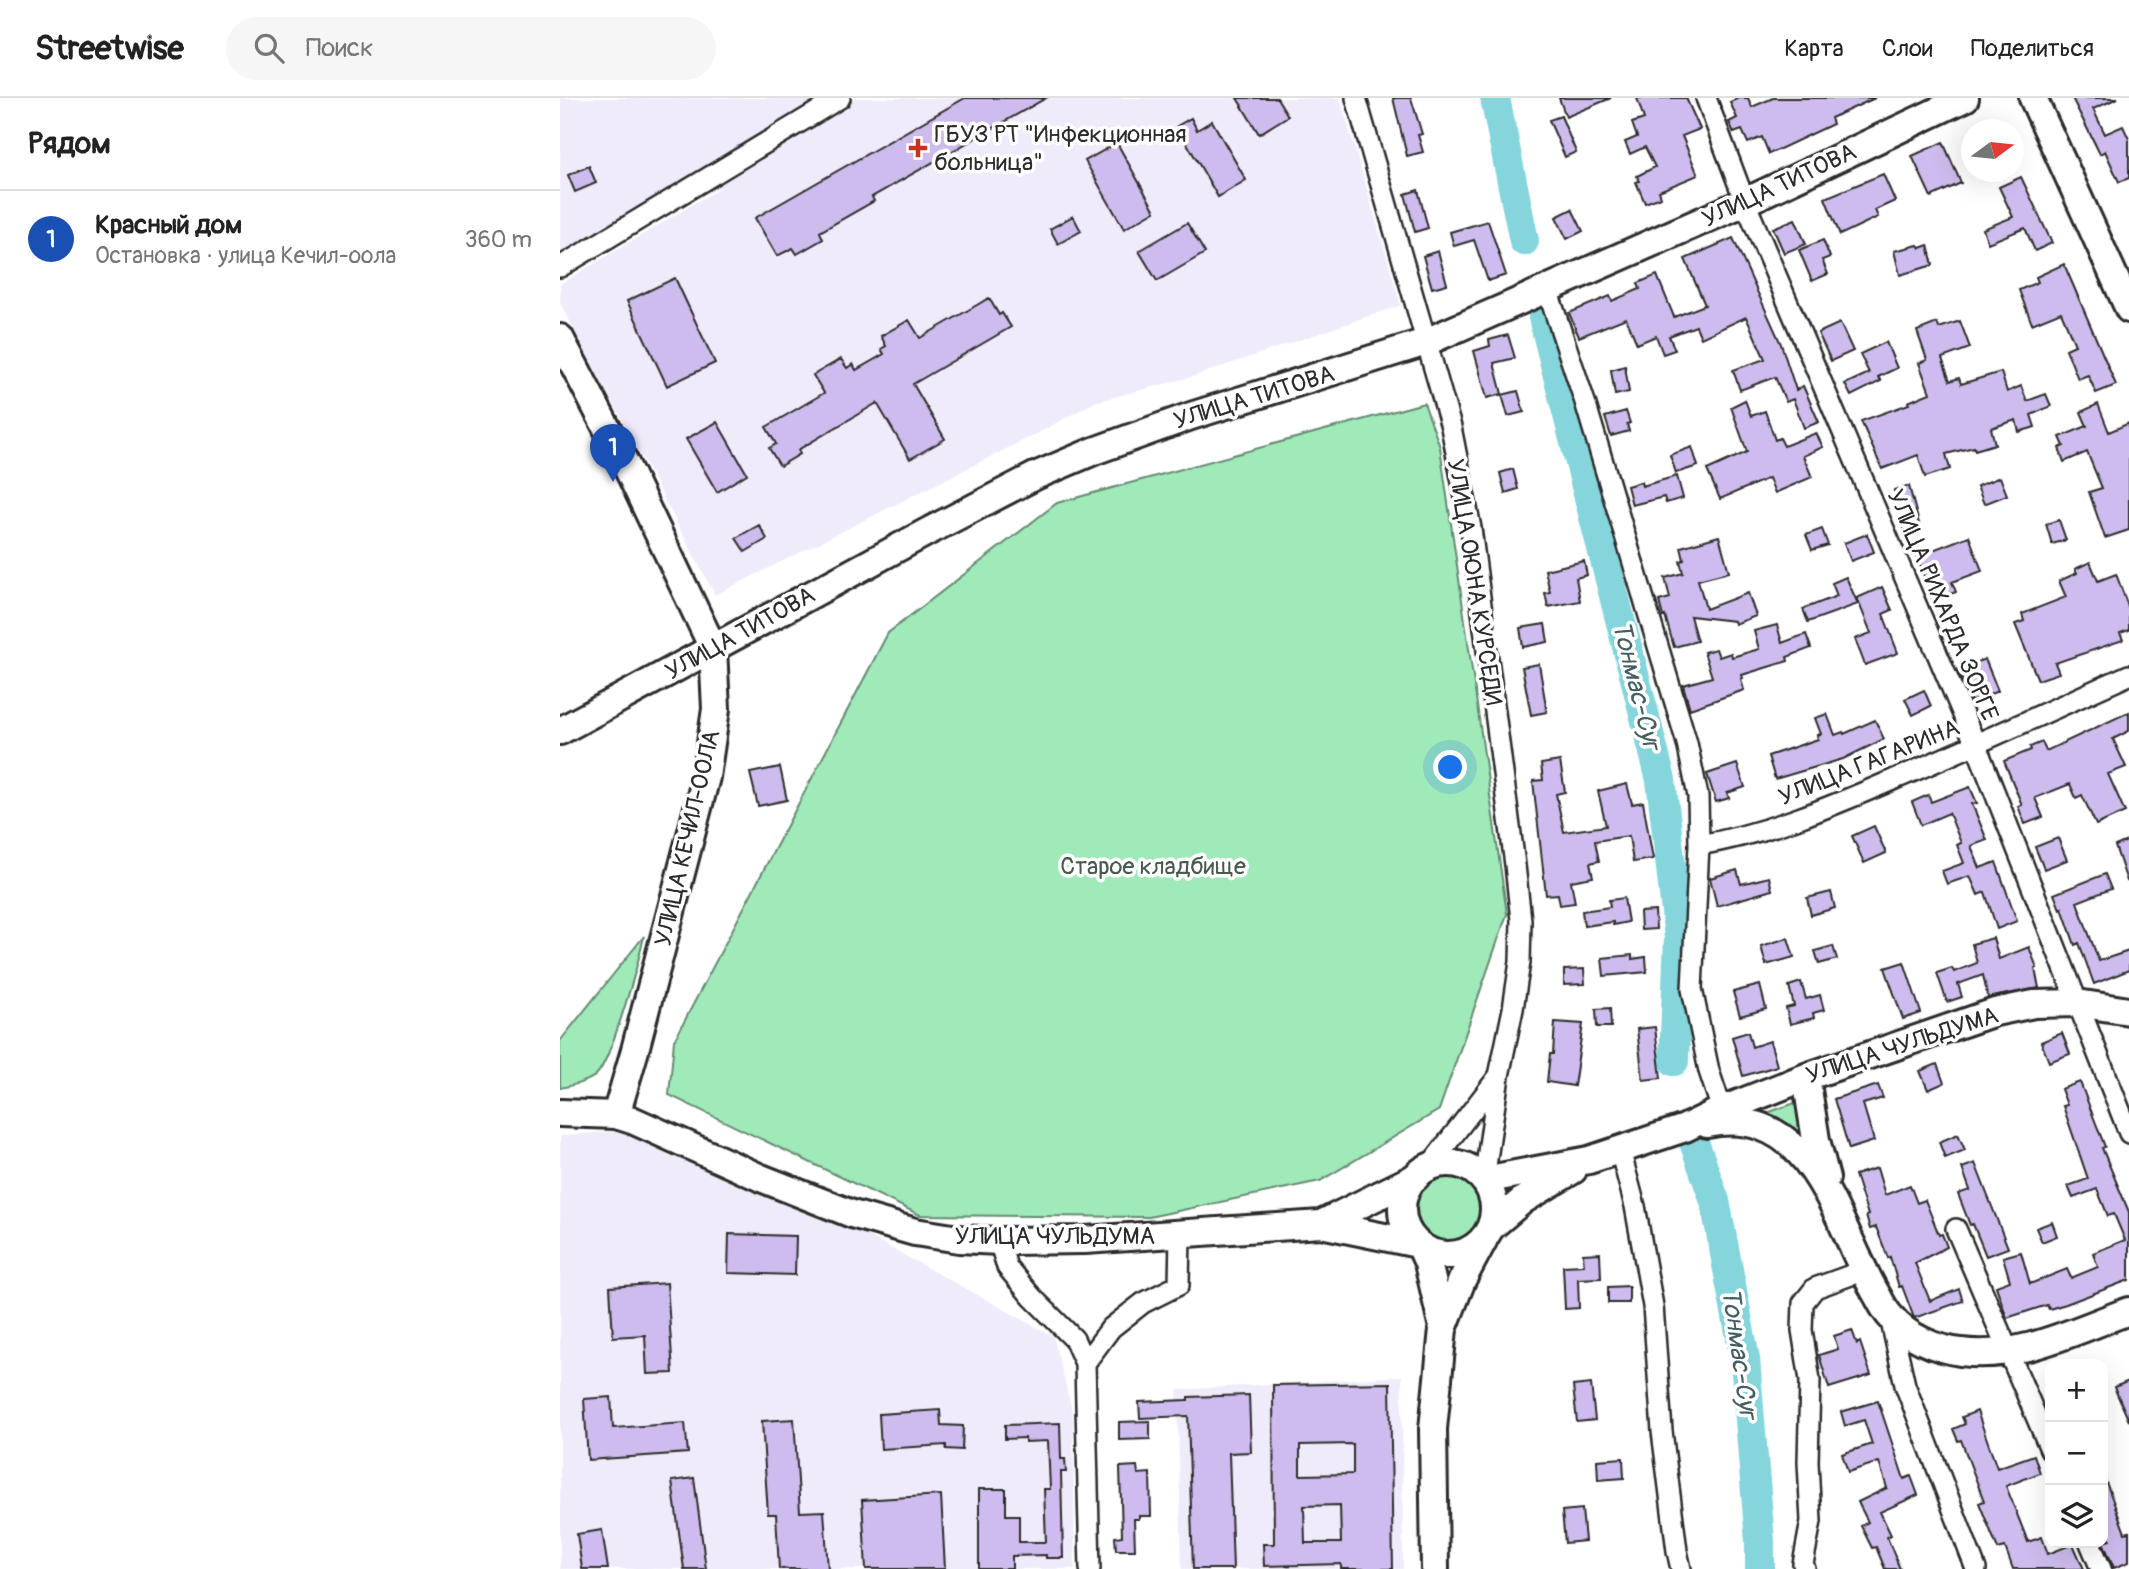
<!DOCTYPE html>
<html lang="ru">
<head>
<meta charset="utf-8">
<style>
  :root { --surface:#fff; --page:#f6f6f6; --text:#222; --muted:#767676; --line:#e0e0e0; --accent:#0f766e }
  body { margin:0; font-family:Pangolin,sans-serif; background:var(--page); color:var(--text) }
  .controls { position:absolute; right:21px; bottom:21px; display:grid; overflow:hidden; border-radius:14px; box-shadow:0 7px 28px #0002 }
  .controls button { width:63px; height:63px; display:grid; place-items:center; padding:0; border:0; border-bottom:2px solid var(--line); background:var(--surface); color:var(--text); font:35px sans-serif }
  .compass { position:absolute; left:1401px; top:21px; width:63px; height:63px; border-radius:50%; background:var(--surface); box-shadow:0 7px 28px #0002; rotate:75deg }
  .you { position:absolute; left:891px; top:670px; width:24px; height:24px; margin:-18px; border:5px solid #fff; border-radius:50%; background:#1a73e8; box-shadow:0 0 0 10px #1a73e833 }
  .badge { display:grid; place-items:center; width:46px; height:46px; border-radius:50%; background:var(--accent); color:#fff; font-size:23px; font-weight:700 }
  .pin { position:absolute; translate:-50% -58px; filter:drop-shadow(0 2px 4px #0008) }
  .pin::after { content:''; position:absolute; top:37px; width:24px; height:21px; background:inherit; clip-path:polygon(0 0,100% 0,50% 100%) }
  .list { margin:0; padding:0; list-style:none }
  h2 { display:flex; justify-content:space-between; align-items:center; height:91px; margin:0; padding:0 28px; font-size:30px }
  h2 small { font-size:23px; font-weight:400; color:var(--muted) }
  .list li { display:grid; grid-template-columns:46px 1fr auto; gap:21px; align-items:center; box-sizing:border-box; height:98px; padding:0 28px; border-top:2px solid var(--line) }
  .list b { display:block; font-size:26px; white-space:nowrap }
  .list p { margin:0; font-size:23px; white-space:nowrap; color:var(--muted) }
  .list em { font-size:23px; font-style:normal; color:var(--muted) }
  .icon { flex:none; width:38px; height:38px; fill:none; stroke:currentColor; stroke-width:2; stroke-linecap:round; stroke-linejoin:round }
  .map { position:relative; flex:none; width:1569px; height:1471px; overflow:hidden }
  header { display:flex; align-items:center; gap:42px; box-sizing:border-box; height:98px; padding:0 35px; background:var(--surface); border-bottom:2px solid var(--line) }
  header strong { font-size:33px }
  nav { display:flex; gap:38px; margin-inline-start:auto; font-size:24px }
  .search { width:490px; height:63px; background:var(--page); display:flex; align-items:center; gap:18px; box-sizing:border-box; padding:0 24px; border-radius:38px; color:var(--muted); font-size:26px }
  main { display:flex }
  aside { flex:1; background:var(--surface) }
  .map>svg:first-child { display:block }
  .built { fill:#f0ebfa }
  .green { fill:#a0e9b9; stroke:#668a72; stroke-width:2 }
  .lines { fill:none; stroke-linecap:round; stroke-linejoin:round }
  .river { stroke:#84d5dc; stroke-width:30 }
  .building { fill:#cdbced; stroke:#2b2b2b; stroke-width:2; fill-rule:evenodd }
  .street-casing { stroke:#2b2b2b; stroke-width:24 }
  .secondary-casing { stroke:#2b2b2b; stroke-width:32 }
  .street { stroke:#fff; stroke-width:19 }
  .secondary { stroke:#fff; stroke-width:26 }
  .poi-dot { fill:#c8321e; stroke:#fff; stroke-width:2.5 }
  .labels { text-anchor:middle; stroke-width:7; stroke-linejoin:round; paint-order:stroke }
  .poi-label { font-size:24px; fill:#2b2b2b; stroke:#fff; text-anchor:start }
  .street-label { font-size:24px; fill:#2b2b2b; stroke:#fff }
  .park-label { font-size:24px; fill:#485a4e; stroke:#fff }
  .water-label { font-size:26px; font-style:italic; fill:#465e60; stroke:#fff }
</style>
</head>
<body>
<header>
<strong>Streetwise</strong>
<div class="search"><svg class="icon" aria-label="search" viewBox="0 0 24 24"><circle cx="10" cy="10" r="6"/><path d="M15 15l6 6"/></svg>Поиск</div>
<nav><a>Карта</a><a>Слои</a><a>Поделиться</a></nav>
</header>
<main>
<aside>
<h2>Рядом<small></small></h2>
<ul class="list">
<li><span class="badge" style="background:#1a4fb4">1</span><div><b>Красный дом</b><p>Остановка · улица Кечил-оола</p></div><em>360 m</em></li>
</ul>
</aside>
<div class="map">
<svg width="1569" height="1471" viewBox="0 0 1569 1471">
  <rect width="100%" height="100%" fill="#fff"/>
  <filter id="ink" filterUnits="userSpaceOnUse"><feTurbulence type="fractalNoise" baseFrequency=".0143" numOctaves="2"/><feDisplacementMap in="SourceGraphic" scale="14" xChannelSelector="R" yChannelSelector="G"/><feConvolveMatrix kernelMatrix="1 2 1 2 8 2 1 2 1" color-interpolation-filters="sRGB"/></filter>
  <g filter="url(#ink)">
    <path class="built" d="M0 0H780L841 207 635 278 535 304 478 335 155 497 0 205V186L165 87 0 165Z
      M59 1033 305 1136 493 1238 513 1316 515 1471H0V1038Z
      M842 1278 843 1471H622L617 1292Z"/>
    <path class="green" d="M864 305 880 349 947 816 879 1012 760 1083 589 1119 360 1117 109 997 114 943 328 535 497 405Z
      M84 838C79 862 51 964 36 977 28 984 10 988 0 990V943Z
      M1246 1001 1261 1052 1232 1030 1190 1021Z
      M857 1111a32 32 0 1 1 64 0a32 32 0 1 1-64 0Z"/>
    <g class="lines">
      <path class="river" d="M935 0 964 143
        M983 219 1101 682 1119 840 1114 963
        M1134 1044 1155 1103 1185 1261 1200 1444V1471"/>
    </g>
    <path class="building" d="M405 0H486L312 99 314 103 260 134 263 141 237 156 233 150 217 158 195 120Z
      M677 0H717L728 18 699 36Z
      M833 0H851L862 36 858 37 863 54 847 58Z
      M999 0H1051L1006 19Z
      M1077 0H1126L1140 31 1122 38 1138 77 1099 93 1101 99 1085 105 1076 84 1079 83 1077 78 1095 69 1085 49 1070 56 1065 44 1077 39 1072 25 1084 21Z
      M1179 0H1188L1192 9 1213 0H1315L1271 20 1273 26 1209 56 1202 39 1188 45 1182 32 1174 35 1169 24 1177 20 1170 4Z
      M1512 0H1558L1533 11 1545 36 1563 28 1569 41V80L1559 84 1545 53 1540 56Z
      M1001 18 1016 54 1005 59 989 22Z
      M631 20 637 32 652 23 686 82 658 99 617 28Z
      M1383 44 1401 85 1371 99 1352 58Z
      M557 45 595 113 564 131 525 63Z
      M29 68 36 85 15 94 8 77Z
      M1323 76 1335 103 1315 112 1318 119 1280 137 1265 100Z
      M1461 79 1492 145 1475 153 1465 130 1428 145 1423 131 1453 119 1439 89Z
      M858 92 868 130 855 134 845 96Z
      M1012 111 1023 133 1007 141 996 119Z
      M513 118 521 133 498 146 490 131Z
      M1235 121 1246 146 1224 155 1213 130Z
      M928 123 946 177 928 183 914 142 894 148 890 134Z
      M627 125 645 155 597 183 579 153Z
      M1173 140 1221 246 1236 292 1243 288 1259 324 1244 330 1233 301 1226 304 1215 279 1180 292 1173 272 1205 261 1186 219 1141 240 1136 228 1109 238 1115 252 1103 256 1096 238 1077 246 1066 220 1019 239 1009 215 1050 198 1052 203 1080 191 1078 185 1097 177 1114 219 1145 207 1125 161Z
      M1263 142 1270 159 1262 162 1268 176 1252 183 1239 152Z
      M1358 147 1360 150 1368 147 1373 167 1340 177 1334 153Z
      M878 153 887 186 872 190 863 158Z
      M1504 166 1556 287 1536 295 1528 277 1518 281 1506 251 1515 247 1501 214 1472 226 1459 192 1478 184 1476 179Z
      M115 180 155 265 107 288 67 203Z
      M429 200 439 217 442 215 451 229 353 286 385 341 350 361 317 305 238 352 240 356 220 368 209 350 216 346 206 329 264 295 253 277 281 261 287 270 293 266 296 272 324 256 321 251 326 248 321 238 349 222 360 240Z
      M1400 223 1410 250 1382 260 1390 283 1399 280 1401 286 1441 274 1447 294 1461 288 1467 303 1486 296 1491 308 1471 317 1475 329 1459 334 1456 322 1431 330 1435 346 1415 352 1414 349 1386 356 1390 371 1365 379 1358 357 1322 371 1301 323 1349 306 1348 304 1370 295 1359 265 1367 262 1357 233 1377 225 1379 230Z
      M1280 225 1293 253 1271 263 1258 235Z
      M948 237 955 260 934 265 942 296 927 300 914 253 930 248 929 242Z
      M1326 244 1337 270 1318 279 1321 283 1291 298 1285 286 1309 275 1300 256Z
      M1065 268 1069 294 1055 297 1051 272Z
      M958 293 964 314 948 318 942 297Z
      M1185 302 1191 318 1205 313 1215 342 1220 340 1224 348 1256 335 1263 349 1243 358 1252 379 1215 395 1209 380 1160 401 1147 372 1187 354 1171 309Z
      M1538 306 1549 334 1569 325V432L1545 440 1529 394 1542 390 1527 354 1504 364 1499 350 1504 348 1500 339 1527 328 1521 314Z
      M1066 313 1070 325 1067 326 1069 333 1051 338 1045 319Z
      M157 324 187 376 157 394 126 341Z
      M1132 349 1138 368 1116 375 1110 357Z
      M953 371 958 391 945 395 940 375Z
      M1117 378 1123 400 1106 405 1104 399 1072 407 1067 388 1081 384 1082 388Z
      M1440 379 1447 397 1424 406 1417 388Z
      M1349 388 1360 429 1345 434 1334 392Z
      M1499 422 1506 442 1492 446 1486 426Z
      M199 427 207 441 185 454 176 440Z
      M1262 431 1268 447 1252 452 1246 437Z
      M1307 436 1314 454 1291 463 1284 445Z
      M1159 438 1169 474 1138 482 1146 511 1188 495 1196 518 1175 526 1174 523 1130 518 1137 543 1114 549 1105 518 1103 519 1099 503 1110 500 1105 480 1123 475 1120 463 1124 462 1121 449Z
      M1409 438 1422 473 1392 484 1396 494 1373 503 1357 458Z
      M1024 463 1027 477 1016 480 1020 503 988 509 985 495 990 494 985 472Z
      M1530 464 1538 483 1556 476 1569 511V532L1560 535 1563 542 1495 565 1499 575 1478 582 1455 526 1464 523 1462 516 1506 499 1499 483 1517 475 1515 471Z
      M1286 479 1298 506 1248 524 1243 511 1277 498 1272 485Z
      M1322 489 1332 512 1323 516 1338 555 1305 567 1295 541 1311 535 1297 500Z
      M985 526 988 544 963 549 960 530Z
      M1217 527 1222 545 1246 536 1251 550 1227 559 1228 563 1182 577 1183 580 1181 581 1184 592 1130 611 1123 587 1152 579 1144 554 1156 551 1159 559 1171 555 1172 559 1199 551 1194 533Z
      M1425 561 1438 593 1411 604 1398 571Z
      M979 566 987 614 971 617 962 569Z
      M1364 592 1371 608 1353 617 1345 601Z
      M1569 614V633L1553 641 1566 669 1548 676 1565 714 1536 727 1522 697 1516 700 1510 686 1475 700 1483 719 1465 726 1458 708 1462 707 1444 663 1471 652 1470 649 1482 644 1486 653Z
      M1267 616 1275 637 1283 634 1284 636 1315 622 1324 641 1283 661 1215 681 1208 658 1258 641 1257 637 1261 636 1255 620Z
      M1000 663 1005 694 996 696 1004 734 1046 728 1038 693 1067 686 1072 706 1083 704 1093 761 1073 764 1069 738 1035 743 1039 763 1030 765 1033 779 1011 783 1015 805 1000 807 998 796 986 797 973 683 983 682 981 666Z
      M1177 666 1185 689 1167 695 1169 700 1156 704 1147 676Z
      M220 669 227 702 198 708 190 675Z
      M1410 689 1417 705 1412 706 1427 742 1411 748 1420 770 1436 764 1457 823 1437 831 1425 794 1418 797 1410 778 1387 786 1382 773 1404 765 1397 747 1401 745 1389 715 1361 727 1352 704 1368 697 1371 704Z
      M1314 728 1326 755 1304 765 1292 738Z
      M1498 740 1507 762 1484 771 1475 749Z
      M1569 742V782L1567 783 1555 748Z
      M1177 772 1181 786 1209 779 1212 792 1157 808 1150 780Z
      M1545 776 1551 791 1517 804 1539 863 1569 853V872L1534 886 1519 845 1515 847 1502 810 1500 811 1494 796Z
      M1271 794 1275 810 1251 817 1247 800Z
      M1064 800 1068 824 1053 827V824L1024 828 1022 813 1050 809 1049 802Z
      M1095 813 1096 831 1081 832 1080 814Z
      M1228 840 1234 859 1206 867 1201 848Z
      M1433 840 1439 861 1469 849 1477 870 1475 871 1479 890 1428 900 1423 877 1398 886 1402 899 1387 904 1377 875 1392 870 1394 874 1417 865 1412 846Z
      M1273 848 1277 861 1259 866 1255 853Z
      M1072 857V861L1086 859 1087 874 1044 878 1042 860Z
      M1344 864 1361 915 1343 921 1325 870Z
      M1024 871 1025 886 1004 887V872Z
      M1241 884 1246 901 1260 897 1264 912 1253 915 1254 920 1230 926 1226 910 1234 908 1229 888Z
      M1200 887 1206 911 1180 918 1173 894Z
      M1050 910 1051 929H1037L1036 911Z
      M995 924 1023 926 1014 988 987 984 990 956H993Z
      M1095 929 1101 980 1083 982 1077 931Z
      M1188 934 1192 949 1210 943 1217 968 1183 978 1172 939Z
      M1502 935 1510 956 1489 964 1481 944Z
      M1377 966 1384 985 1368 992 1360 973Z
      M1520 984 1545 1049 1542 1050 1569 1114V1182L1506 1206 1489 1211 1487 1207 1447 1220 1436 1188 1450 1183 1443 1159 1461 1154 1470 1186 1507 1171 1511 1180 1538 1169 1533 1155 1565 1142 1554 1116 1548 1118 1537 1091 1513 1100 1508 1088 1528 1081 1503 1008 1507 1007 1501 991Z
      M1318 987 1323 1000 1303 1006 1314 1043 1289 1051 1274 1001Z
      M1398 1036 1405 1052 1385 1060 1379 1044Z
      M1415 1065 1448 1150 1426 1158 1413 1126 1410 1127 1398 1096 1410 1092 1402 1070Z
      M1317 1070 1325 1097 1350 1087 1357 1105 1365 1102 1379 1137 1382 1136 1387 1149 1355 1165 1370 1203 1399 1191 1403 1203 1354 1220 1342 1188 1339 1189 1330 1159 1328 1160 1316 1129 1310 1131 1306 1118 1308 1117 1295 1077Z
      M1492 1124 1497 1138 1482 1144 1476 1130Z
      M169 1136 236 1138 235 1177 168 1175Z
      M1040 1155 1041 1180 1018 1181 1019 1210 1005 1211 1003 1168 1024 1167 1023 1156Z
      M107 1185 113 1275 87 1276 85 1237 53 1239 50 1189Z
      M1069 1188V1205H1048V1189Z
      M1292 1232 1297 1246 1300 1244 1311 1277 1269 1290 1259 1257 1278 1251 1274 1238Z
      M1569 1283V1323L1554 1289Z
      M830 1285 833 1471H781V1466L704 1468 703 1446H714L713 1287ZM793 1346V1376L740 1377V1347ZM780 1407 781 1445H745L744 1408Z
      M1031 1286 1035 1322 1017 1324 1013 1288Z
      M689 1297 691 1354 669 1355 673 1471H633L628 1318 580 1320 579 1304 628 1302V1299Z
      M51 1299 53 1330 125 1325 128 1355 28 1362 24 1301Z
      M1318 1303 1344 1381 1351 1378 1358 1397 1320 1414 1331 1437 1327 1439 1340 1471H1325L1316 1449 1312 1450 1301 1428 1308 1424 1298 1404 1327 1390 1319 1364 1288 1374 1282 1356 1312 1346 1304 1322 1285 1328 1281 1314Z
      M380 1312 381 1327 403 1328 402 1352 386 1351V1347L321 1351 319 1316Z
      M1417 1313 1437 1370 1474 1357 1480 1375 1446 1388 1468 1444 1482 1439 1488 1456 1513 1446 1524 1471H1453L1445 1449 1438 1451 1419 1405 1424 1403 1401 1342 1398 1343 1393 1331 1405 1326 1402 1319Z
      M234 1321 240 1414 264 1413 268 1471H219L216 1416H208L202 1323Z
      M590 1323V1341L559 1342V1324Z
      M500 1325 501 1361H505L506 1374H501L503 1460H486V1457L452 1458V1471H419V1391H446V1417H459V1444H486L484 1391H490L488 1343 465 1344V1340L445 1341V1327Z
      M1063 1360 1064 1380 1038 1382 1037 1362Z
      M577 1368 578 1376 590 1375 591 1418H579V1421H574L575 1452H556L555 1439 562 1438 560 1369Z
      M1543 1376 1565 1435 1569 1434V1464L1554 1470 1543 1444 1550 1442 1543 1417Z
      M134 1380 146 1471H124L112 1383Z
      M381 1397 385 1471H306L302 1402Z
      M1022 1411 1025 1443 1005 1445 1002 1413Z
      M42 1432 48 1471H22L17 1436Z"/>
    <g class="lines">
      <defs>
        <path id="street" d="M796 0 891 329 911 430 955 767 961 822 960 864 953 911 939 978 924 1082
          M1146 0 1185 104 1416 647 1569 1035
          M0 169 280 0
          M987 191 1025 304 1127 645 1138 698 1139 747 1132 891 1149 973 1162 1012
          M1139 747C1207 736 1272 708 1335 681 1414 648 1491 612 1569 577
          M1060 1052 1075 1108 1093 1208 1102 1333 1117 1453 1121 1471
          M868 1070 938 979
          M1396 1131 1490 1351
          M439 1143 447 1169 472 1199 514 1241 525 1265 530 1471
          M1330 1219 1345 1287 1416 1471
          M525 1265 551 1230 583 1205 619 1187 620 1137
          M1530 1445 1541 1471
          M1245 1471 1243 1466 1251 1423 1248 1364 1250 1282 1242 1232 1243 1205 1255 1190 1302 1173"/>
        <path id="secondary" d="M1473 0 1569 211
          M0 240 65 365 153 550 156 611 146 679 75 952 56 1017
          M0 633 367 434 475 378 534 353 631 318 866 244 1185 104 1405 0
          M1246 979 1256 1042 1266 1080
          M0 1015 56 1017 72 1022 201 1080 292 1116 355 1134 399 1141 439 1143 525 1142 761 1126 858 1146
          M1147 1026C1255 1005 1275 1127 1317 1197 1321 1204 1325 1213 1331 1219 1347 1239 1376 1251 1401 1254 1459 1262 1516 1232 1569 1213
          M842 1111a46 46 0 1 1 92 0a46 46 0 1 1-92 0Z
          M924 1082 1029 1062 1125 1030 1162 1012 1246 979 1435 914 1474 906 1517 905 1569 913
          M761 1126 856 1079
          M931 1129 963 1102 1013 1072
          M860 1147 868 1165 883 1230
          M875 1471 873 1331 883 1231 902 1182 924 1141"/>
      </defs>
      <use href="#street" class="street-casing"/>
      <use href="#secondary" class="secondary-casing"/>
      <use href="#street" class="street"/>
      <use href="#secondary" class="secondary"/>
    </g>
  </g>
  <path class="poi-dot" d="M354.5 39.5h7v7h7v7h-7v7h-7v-7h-7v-7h7z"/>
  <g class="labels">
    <g class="poi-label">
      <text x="374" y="44">ГБУЗ РТ "Инфекционная<tspan x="374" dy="28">больница"</tspan></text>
    </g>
    <g class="street-label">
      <text transform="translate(1219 87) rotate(-25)" y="8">УЛИЦА ТИТОВА</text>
      <text transform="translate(694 299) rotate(-17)" y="8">УЛИЦА ТИТОВА</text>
      <text transform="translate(915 484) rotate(81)" y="8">УЛИЦА ОЮНА КУРСЕДИ</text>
      <text transform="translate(1383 507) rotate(67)" y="8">УЛИЦА РИХАРДА ЗОРГЕ</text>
      <text transform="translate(180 535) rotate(-29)" y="8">УЛИЦА ТИТОВА</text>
      <text transform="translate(1309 664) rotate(-22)" y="8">УЛИЦА ГАГАРИНА</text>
      <text transform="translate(127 740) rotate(-77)" y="8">УЛИЦА КЕЧИЛ-ООЛА</text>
      <text transform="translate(1342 947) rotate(-18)" y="8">УЛИЦА ЧУЛЬДУМА</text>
      <text x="495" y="1146">УЛИЦА ЧУЛЬДУМА</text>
    </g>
    <g class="park-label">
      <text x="593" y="776">Старое кладбище</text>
    </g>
    <g class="water-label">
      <text transform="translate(1077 587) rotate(76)" y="9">Тонмас-Суг</text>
      <text transform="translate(1180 1255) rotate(82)" y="9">Тонмас-Суг</text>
    </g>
  </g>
</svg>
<div class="controls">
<button>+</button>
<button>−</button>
<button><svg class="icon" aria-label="layers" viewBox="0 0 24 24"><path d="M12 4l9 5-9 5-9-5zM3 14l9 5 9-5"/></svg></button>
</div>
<svg class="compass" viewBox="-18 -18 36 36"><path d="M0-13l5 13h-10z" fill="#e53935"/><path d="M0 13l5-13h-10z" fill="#767676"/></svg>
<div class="you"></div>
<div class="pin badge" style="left:53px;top:384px;background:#1a4fb4">1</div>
</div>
</main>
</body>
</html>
